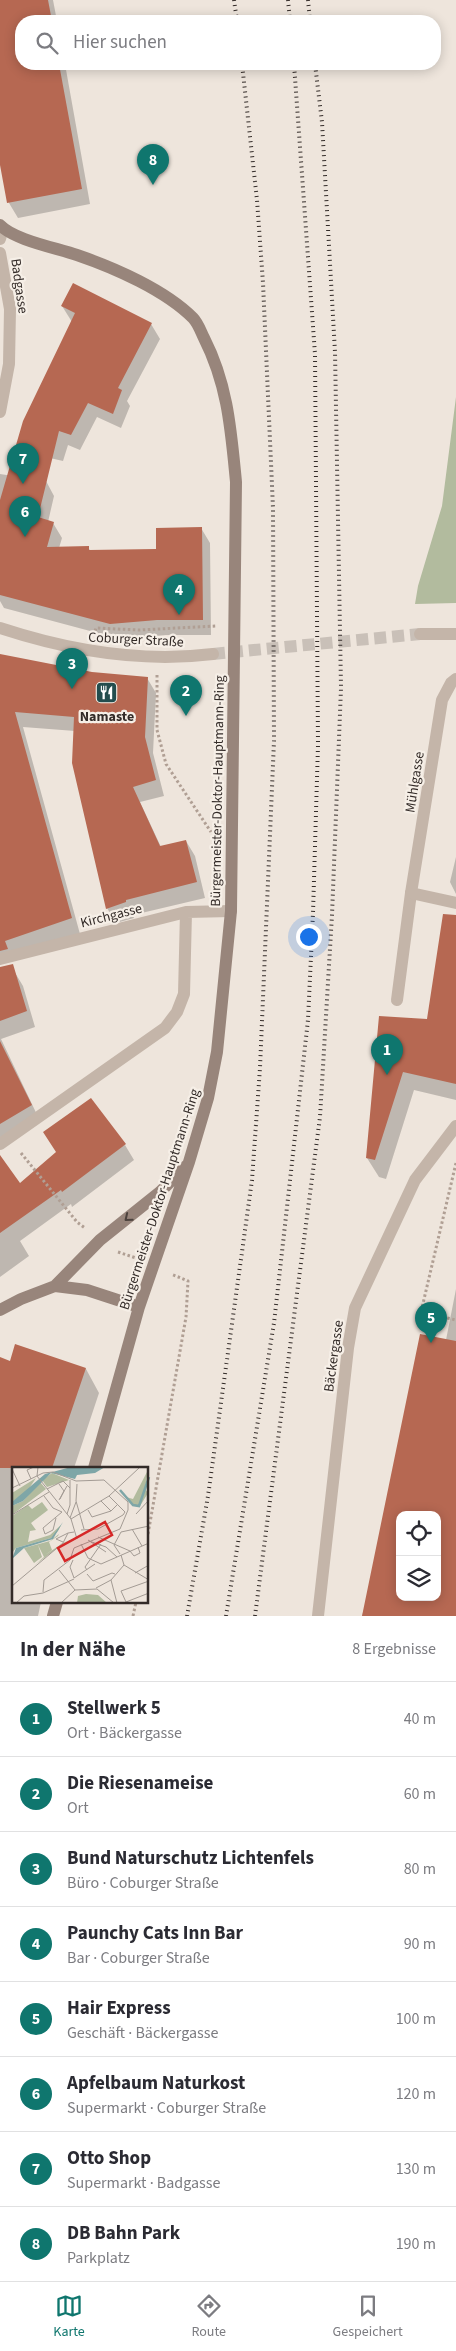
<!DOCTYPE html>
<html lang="de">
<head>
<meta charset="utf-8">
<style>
  :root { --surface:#fff; --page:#f7f7f7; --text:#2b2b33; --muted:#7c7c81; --line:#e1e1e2; --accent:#0f766e }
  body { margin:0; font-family:"Source Sans 3",sans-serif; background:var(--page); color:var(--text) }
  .controls { position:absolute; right:15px; bottom:15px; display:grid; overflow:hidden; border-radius:10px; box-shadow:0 2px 12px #0003 }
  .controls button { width:45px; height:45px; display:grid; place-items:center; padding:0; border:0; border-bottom:1px solid var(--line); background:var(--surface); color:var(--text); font:25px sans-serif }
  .you { position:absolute; left:308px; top:936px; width:18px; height:18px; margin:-12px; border:4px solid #fff; border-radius:50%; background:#1a73e8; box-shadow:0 0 0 8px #1a73e833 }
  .badge { display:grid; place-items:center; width:32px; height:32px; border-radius:50%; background:var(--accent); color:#fff; font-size:16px; font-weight:700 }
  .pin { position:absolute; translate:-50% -41px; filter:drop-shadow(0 1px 2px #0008) }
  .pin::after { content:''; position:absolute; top:26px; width:18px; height:15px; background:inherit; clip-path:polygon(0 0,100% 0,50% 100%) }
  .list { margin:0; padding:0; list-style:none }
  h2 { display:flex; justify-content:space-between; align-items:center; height:65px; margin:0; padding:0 20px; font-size:21px }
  h2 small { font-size:16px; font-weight:400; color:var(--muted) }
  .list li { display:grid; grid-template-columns:32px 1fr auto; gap:15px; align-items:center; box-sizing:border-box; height:75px; padding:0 20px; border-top:1px solid var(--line) }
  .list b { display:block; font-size:19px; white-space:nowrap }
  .list p { margin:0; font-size:16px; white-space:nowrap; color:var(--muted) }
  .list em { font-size:16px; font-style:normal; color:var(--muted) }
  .icon { flex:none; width:28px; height:28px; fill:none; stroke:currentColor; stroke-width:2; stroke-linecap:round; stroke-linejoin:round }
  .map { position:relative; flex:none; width:456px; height:1616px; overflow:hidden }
  .search { position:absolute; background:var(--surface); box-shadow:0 2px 12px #0003; left:15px; right:15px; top:15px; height:55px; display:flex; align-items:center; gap:12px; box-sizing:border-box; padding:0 18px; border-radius:20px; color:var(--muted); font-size:19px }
  .sheet { height:665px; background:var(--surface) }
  nav { display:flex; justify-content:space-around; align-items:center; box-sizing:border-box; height:70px; border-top:1px solid var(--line); background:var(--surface); font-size:14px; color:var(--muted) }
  nav a { display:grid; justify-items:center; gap:2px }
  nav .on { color:var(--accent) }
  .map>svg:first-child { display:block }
  .green { fill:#b2bb9e }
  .shadow { fill:#0003; fill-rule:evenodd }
  .building { fill:#b66852; fill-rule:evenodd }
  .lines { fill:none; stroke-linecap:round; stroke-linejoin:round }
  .street-tunnel { stroke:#c9c0b8; stroke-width:12; stroke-dasharray:12 6; stroke-linecap:butt }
  .path { stroke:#b09f94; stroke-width:3; stroke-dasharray:2.5 2.5; stroke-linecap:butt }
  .lane { stroke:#c4b5a9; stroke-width:12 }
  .street { stroke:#c4b5a9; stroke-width:12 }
  .secondary { stroke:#98857b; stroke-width:12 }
  .rail { stroke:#332b28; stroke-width:4; stroke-dasharray:1 4; stroke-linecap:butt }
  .oneway { stroke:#4c423d }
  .labels { text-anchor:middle; stroke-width:4.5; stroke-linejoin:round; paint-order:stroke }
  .street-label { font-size:14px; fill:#332b28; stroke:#f6efe7 }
  .poi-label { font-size:14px; font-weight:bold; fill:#332b28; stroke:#f6efe7 }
  .inset-river { fill:none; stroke:#7ea6a7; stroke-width:2.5 }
  .inset-road { fill:none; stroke:#a39b94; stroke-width:1 }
  .view { fill:#d62828; fill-opacity:0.15; stroke:#d62828; stroke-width:2.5 }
  .inset-edge { fill:none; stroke:#332b28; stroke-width:2.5 }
</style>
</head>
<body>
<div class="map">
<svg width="456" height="1616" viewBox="0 0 456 1616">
  <rect width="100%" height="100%" fill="#eee5dc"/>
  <path class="green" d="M456 397V603L415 604 418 586 442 506Z"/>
  <path class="shadow" d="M0 0H53L57 21H21V64H65L90 204 18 218 9 203 0 157Z
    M62 306 151 324 160 339 127 401 130 406 121 428 97 417 80 450 68 445 63 461 28 453 72 322Z
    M0 474 46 481 54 496 48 522 53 523 62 538 59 548 88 547 91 552 157 550 201 528 210 543 211 635H166L120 639 4 608 0 601Z
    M0 655 92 673 147 678 156 693 153 753 164 796 140 802 161 847 186 841 195 856 205 898 133 915 134 918 116 923 107 908 75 731 23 727 80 934 0 954Z
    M456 857V894L450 882Z
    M456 930V1100L414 1090 386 1179 379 1177 367 1158 380 1017 428 1021Z
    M14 971 23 986 35 1027 1 1039 40 1121 0 1146V976Z
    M125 1145 134 1160 72 1207 71 1204 20 1241 29 1256 0 1277V1159L19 1185Z
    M456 1289V1616H362L446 1340ZM400 1515H437V1597H400Z
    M0 1359 11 1362 86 1369 99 1393 74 1468H14V1602H41L38 1616H0Z"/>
  <path class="building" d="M0 0H48L52 21H21V64H59L82 189 7 203 0 165Z
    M73 283 152 323 118 388 122 390 113 414 88 403 71 435 59 431 38 517 54 522 47 547 89 546V550L156 549V528L202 527 203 620H157L110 624 0 595V500L23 421 75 313 61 306Z
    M0 654 92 672 148 677 145 737 156 780 133 787 160 846 186 840 197 882 126 900V902L106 909 72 763 74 717 15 712 72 918 5 941 8 949 0 951Z
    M443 914 456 915V1084L403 1072 375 1160 366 1158 379 1016 427 1019Z
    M13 964 27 1011 0 1021V967Z
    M0 1041 32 1105 0 1124Z
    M91 1098 126 1144 62 1192 61 1190 0 1233V1155L20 1183 56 1152 43 1132Z
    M420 1334 456 1341V1616H362ZM400 1515H437V1597H400Z
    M15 1344 86 1368 52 1468H0V1357L10 1361Z"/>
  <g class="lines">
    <path class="street-tunnel" d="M213 654 420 634"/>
    <path class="path" d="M95 631 96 628 139 630 216 626
      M157 675V730L166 764 211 832
      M21 1153 77 1222 85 1228
      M456 1163 421 1312 456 1320
      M118 1252 136 1258
      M148 1534 186 1317 188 1281 171 1274
      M133 1616 136 1602"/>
    <path class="lane" d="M397 1000 411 893"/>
    <path class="street" d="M0 239 3 228
      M0 253 10 309 9 364 0 412
      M0 628C70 651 140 663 213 654
      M420 634H456
      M456 679 451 683 442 700 411 893 456 903
      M0 959 186 912 231 911
      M0 1144 165 1028 177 1012 184 994 186 912
      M318 1616 348 1348 355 1308 415 1180 456 1126"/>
    <path class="secondary" d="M0 225C14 240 57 248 77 255 115 268 165 290 193 318 198 323 201 332 204 338 228 385 231 431 236 482L231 911 217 1052 208 1098 189 1162 139 1307 94 1468
      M55 1286 100 1240 160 1192 186 1166
      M0 1310 21 1299 55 1286 87 1290 139 1307
      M53 1616 57 1602"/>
    <path class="rail" d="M234 0 237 21
      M288 0 290 21
      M308 0 310 21
      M187 1616 208 1496 252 1180 260 1068 274 741 273 508 263 283 257 200 242 64
      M226 1616 274 1323 308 1020 313 913 318 745 315 354 294 64
      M255 1616 320 1117 332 915 341 688 335 352 322 122 315 64"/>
  </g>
  <defs><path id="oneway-chevron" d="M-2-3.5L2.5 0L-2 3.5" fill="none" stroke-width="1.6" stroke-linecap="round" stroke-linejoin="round" transform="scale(1.25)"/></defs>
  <use class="oneway" href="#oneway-chevron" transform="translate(128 1218) rotate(141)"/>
  <defs>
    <symbol id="restaurant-square" viewBox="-11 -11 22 22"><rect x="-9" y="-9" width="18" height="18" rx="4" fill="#234d4e" stroke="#f6efe7"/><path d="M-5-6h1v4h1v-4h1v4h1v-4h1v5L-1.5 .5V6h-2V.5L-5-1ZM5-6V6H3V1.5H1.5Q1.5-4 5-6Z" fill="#fff"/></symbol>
  </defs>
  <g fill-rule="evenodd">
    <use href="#restaurant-square" x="94" y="680" width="25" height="25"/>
  </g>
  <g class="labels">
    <g class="street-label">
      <text transform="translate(20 286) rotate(82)" y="5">Badgasse</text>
      <text transform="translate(136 639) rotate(3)" y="5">Coburger Straße</text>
      <text transform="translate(414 782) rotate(-81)" y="5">Mühlgasse</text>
      <text transform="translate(217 791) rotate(-89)" y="5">Bürgermeister-Doktor-Hauptmann-Ring</text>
      <text transform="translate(111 915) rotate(-14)" y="5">Kirchgasse</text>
      <text transform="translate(159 1199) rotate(-72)" y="5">Bürgermeister-Doktor-Hauptmann-Ring</text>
      <text transform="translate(333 1356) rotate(-82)" y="5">Bäckergasse</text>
    </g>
    <g class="poi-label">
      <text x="107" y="721">Namaste</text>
    </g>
  </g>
  <g transform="translate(12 1467)">
    <rect width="136" height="136" fill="#eee5dc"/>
    <path d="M136 3 133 22 136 26 128 39 121 38 114 30 121 32ZM40 6 57 13 35 20 30 13ZM24 11 14 26 0 35V26ZM28 15 34 22 0 48V39L11 34ZM30 35 36 43 19 56 24 63 18 64 16 75 38 68 49 58 46 64 39 71 4 81 0 86V49L16 38 20 42ZM47 67 46 69 37 75 40 83 33 88 51 76 63 71 64 72 48 79 23 98 32 90 26 78 30 90 22 96 12 81 38 74ZM74 127 86 128 95 136H65L66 129Z" fill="#b2bb9e"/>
    <path d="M59 0H93L83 6 65 8 63 12 39 6 11 34 0 39V35L33 7ZM51 55 41 72 12 81 0 92 4 81 39 71Z" fill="#7ea6a7"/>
    <path class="inset-river" d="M108 23 121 38 127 39 137 10"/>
    <path class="inset-road" d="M26 0 25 9 59 52 65 72M0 2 8 19M19 12 15 3 22 0M47 17 52 24 48 32M65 17 64 34 72 62M0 21 31 6 41 5 64 14 92 13 116 35V43L108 62 62 81 58 93 32 113 31 125M35 22 51 14 58 21M32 29 41 41 50 45M47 33 55 19M89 34 99 44 105 38M76 43 80 50 99 44M55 47 58 38V13M124 47 137 33M0 48 37 25M44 51 41 63 33 67 31 61 50 45M58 51 64 35M59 52 97 29 127 1M120 62 130 79M69 63 86 62 111 48 113 45 97 29M86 70 118 84M76 73 94 85M77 74 94 80 105 90M51 75 44 72 56 66M69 77 76 91 89 97 137 76M118 84 122 89 128 86 126 80M108 87 102 78 109 65 137 59M61 93 58 100 62 111 83 97M112 98 137 113M47 103 63 123M75 103 73 100 89 77M123 106 137 98M75 107 81 114 100 106 103 107M0 119 51 76 56 66 62 65M84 121 99 113M63 123 85 122 102 136M114 135 109 124 137 114M114 135 137 126M4 136 12 129 31 126 62 112M49 136 63 123M105 136 99 113 112 98 109 88"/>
    <path class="view" d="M93 55 100 68 53 94 46 81Z"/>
    <rect width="136" height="136" class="inset-edge"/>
  </g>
</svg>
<div class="controls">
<button><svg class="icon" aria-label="locate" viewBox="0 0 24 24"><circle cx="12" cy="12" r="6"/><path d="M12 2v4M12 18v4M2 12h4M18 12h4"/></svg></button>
<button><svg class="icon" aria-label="layers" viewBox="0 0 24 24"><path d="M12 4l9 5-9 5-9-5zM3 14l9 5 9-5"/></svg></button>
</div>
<div class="you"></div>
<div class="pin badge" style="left:387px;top:1075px">1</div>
<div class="pin badge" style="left:186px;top:716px">2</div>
<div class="pin badge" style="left:72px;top:689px">3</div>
<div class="pin badge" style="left:179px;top:615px">4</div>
<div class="pin badge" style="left:431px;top:1343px">5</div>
<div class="pin badge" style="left:25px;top:537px">6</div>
<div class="pin badge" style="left:23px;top:484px">7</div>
<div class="pin badge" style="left:153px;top:185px">8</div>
<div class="search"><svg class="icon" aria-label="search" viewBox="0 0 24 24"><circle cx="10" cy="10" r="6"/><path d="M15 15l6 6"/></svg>Hier suchen</div>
</div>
<section class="sheet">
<h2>In der Nähe<small>8 Ergebnisse</small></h2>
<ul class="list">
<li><span class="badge">1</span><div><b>Stellwerk 5</b><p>Ort · Bäckergasse</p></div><em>40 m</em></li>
<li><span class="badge">2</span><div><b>Die Riesenameise</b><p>Ort</p></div><em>60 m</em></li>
<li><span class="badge">3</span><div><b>Bund Naturschutz Lichtenfels</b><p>Büro · Coburger Straße</p></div><em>80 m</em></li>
<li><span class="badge">4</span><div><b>Paunchy Cats Inn Bar</b><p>Bar · Coburger Straße</p></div><em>90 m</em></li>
<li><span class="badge">5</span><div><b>Hair Express</b><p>Geschäft · Bäckergasse</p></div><em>100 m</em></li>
<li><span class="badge">6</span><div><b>Apfelbaum Naturkost</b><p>Supermarkt · Coburger Straße</p></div><em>120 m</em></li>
<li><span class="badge">7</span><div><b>Otto Shop</b><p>Supermarkt · Badgasse</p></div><em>130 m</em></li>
<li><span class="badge">8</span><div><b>DB Bahn Park</b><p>Parkplatz</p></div><em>190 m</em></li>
</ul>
</section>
<nav>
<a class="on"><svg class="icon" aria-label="map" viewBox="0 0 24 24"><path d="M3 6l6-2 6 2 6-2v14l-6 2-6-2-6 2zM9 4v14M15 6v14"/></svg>Karte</a>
<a><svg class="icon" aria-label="directions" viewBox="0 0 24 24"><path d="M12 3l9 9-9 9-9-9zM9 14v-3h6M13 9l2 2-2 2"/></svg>Route</a>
<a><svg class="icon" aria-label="saved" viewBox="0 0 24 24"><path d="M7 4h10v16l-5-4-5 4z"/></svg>Gespeichert</a>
</nav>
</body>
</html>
